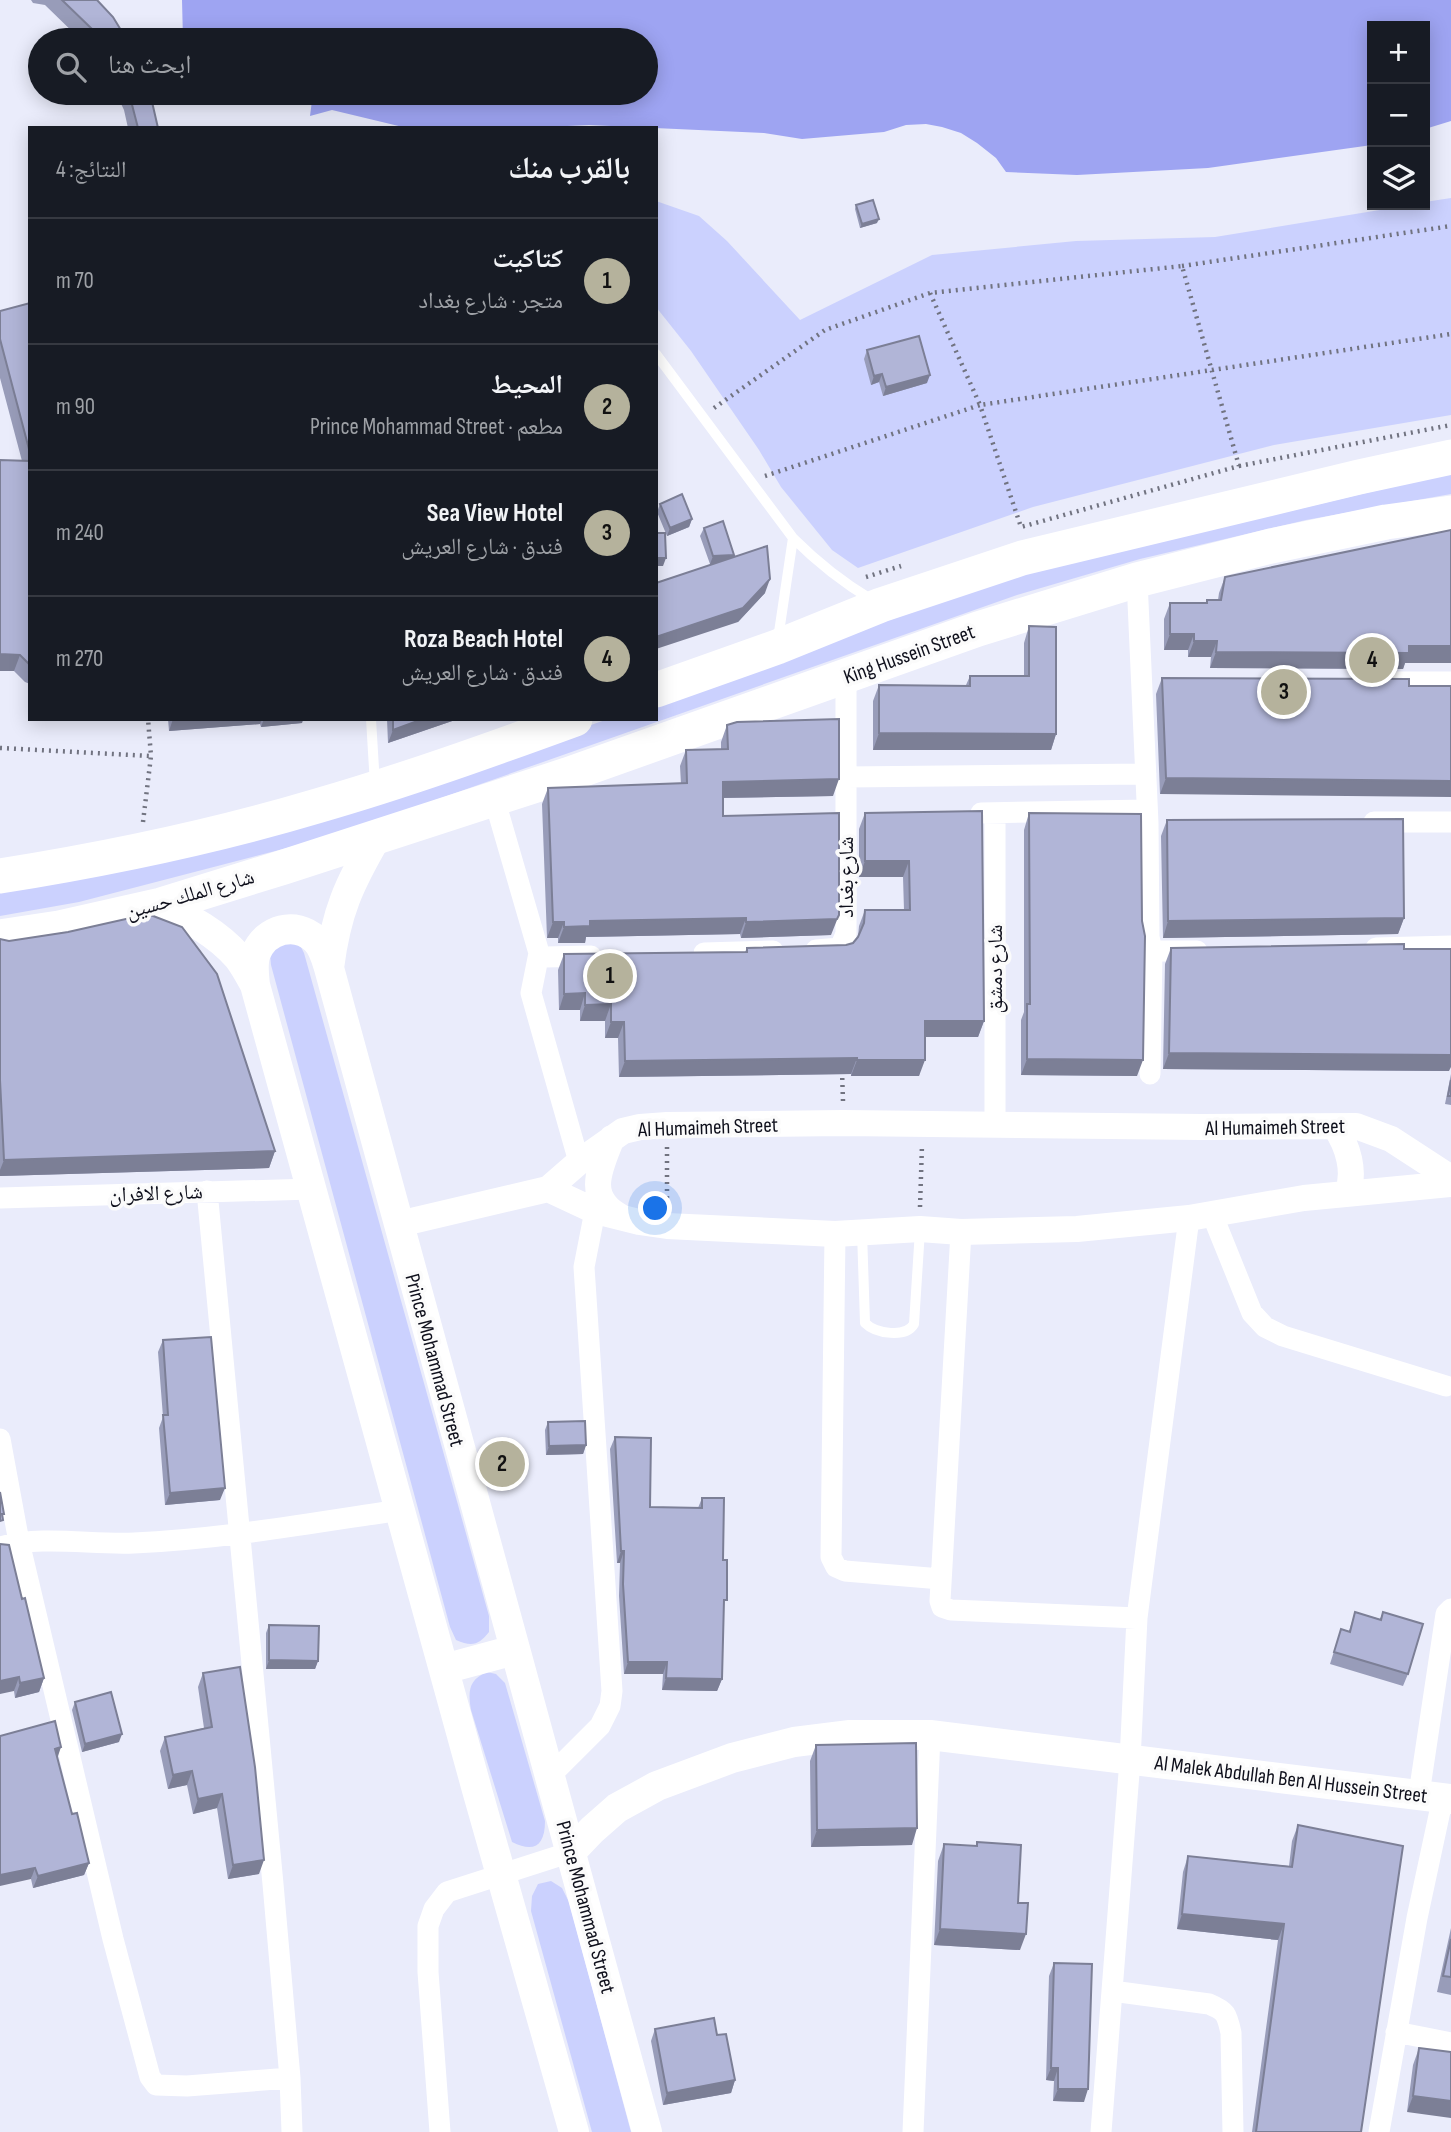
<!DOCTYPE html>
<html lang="ar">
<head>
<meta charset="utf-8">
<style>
  :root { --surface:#171b24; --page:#20242c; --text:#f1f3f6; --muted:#9ea1a6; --line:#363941; --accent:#b5b29c }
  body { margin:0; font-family:"Sofia Sans Condensed","Noto Naskh Arabic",sans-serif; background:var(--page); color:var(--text); direction:rtl }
  .controls { position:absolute; right:21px; top:21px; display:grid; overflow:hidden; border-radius:0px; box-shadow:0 4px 18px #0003 }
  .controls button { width:63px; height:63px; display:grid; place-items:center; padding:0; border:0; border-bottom:2px solid var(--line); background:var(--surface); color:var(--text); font:35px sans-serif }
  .you { position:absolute; left:656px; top:1209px; width:24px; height:24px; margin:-18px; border:5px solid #fff; border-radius:50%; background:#1a73e8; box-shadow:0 0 0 10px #1a73e833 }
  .badge { display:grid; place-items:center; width:46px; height:46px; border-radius:50%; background:var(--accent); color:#111; font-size:23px; font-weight:700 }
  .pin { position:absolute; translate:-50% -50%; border:4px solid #fff; box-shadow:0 2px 7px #0006 }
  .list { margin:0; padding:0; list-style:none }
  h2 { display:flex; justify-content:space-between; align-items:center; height:91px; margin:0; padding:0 28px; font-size:30px }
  h2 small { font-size:23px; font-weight:400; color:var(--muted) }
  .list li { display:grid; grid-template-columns:46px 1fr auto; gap:21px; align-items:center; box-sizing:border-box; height:126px; padding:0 28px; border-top:2px solid var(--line) }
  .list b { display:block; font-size:26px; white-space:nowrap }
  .list p { margin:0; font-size:23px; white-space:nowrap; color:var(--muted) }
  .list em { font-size:23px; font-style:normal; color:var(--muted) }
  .icon { flex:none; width:38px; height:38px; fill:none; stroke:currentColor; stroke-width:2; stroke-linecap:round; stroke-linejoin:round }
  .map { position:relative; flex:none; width:1451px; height:2132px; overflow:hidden; direction:ltr }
  .search { position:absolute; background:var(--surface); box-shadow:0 4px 18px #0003; left:28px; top:28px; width:630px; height:77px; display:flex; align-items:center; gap:18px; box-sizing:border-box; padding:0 24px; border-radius:38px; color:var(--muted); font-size:26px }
  .panel { position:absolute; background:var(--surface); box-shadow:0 4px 18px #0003; left:28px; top:126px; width:630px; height:595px; border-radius:0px; direction:rtl }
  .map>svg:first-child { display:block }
  .green { fill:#cbd1fe }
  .water { fill:#9ea4f2 }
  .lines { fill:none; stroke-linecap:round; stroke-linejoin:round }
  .path { stroke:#717380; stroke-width:4.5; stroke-dasharray:2 5; stroke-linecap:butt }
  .service { stroke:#fff; stroke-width:10 }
  .minor { stroke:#fff; stroke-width:21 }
  .tertiary { stroke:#fff; stroke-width:26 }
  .secondary { stroke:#fff; stroke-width:30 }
  .trunk { stroke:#fff; stroke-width:35 }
  .wall { fill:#989cb9 }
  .shaded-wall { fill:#7c7f96 }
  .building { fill:#b1b5d7; stroke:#7c7f96; stroke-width:2 }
  .labels { text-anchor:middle; stroke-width:7; stroke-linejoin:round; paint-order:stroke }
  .street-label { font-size:21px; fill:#0e0f1b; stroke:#fbfbfb }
</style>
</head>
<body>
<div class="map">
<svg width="1451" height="2132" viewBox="0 0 1451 2132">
  <rect width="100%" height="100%" fill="#eaecfb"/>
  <path class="green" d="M1451 198V415L1274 445 1033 507 858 568 832 550 781 487 759 450 691 351 656 307V201L699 216 727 241 800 320 932 255 1076 241 1215 237 1410 205H1425V202Z
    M1451 473V494L1306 520 1140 559 1017 595 333 836 79 902 0 916V889L328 818 608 719H656V702L1018 575Z
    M281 940 300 945 304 953 489 1616V1632C479 1645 472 1647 456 1640L450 1627 271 965 270 954Z
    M487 1672 496 1674 505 1683 545 1821C545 1846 534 1853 512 1842L471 1710C468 1692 468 1680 487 1672Z
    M551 1881 562 1888 569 1902 631 2132H592L531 1911 532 1896 538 1884Z"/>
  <path class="water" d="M182 0H1451V121L1425 129V26H1372V145L1208 168 1077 175 1006 172 996 158 977 143 961 133 942 127 926 124 906 125 884 132 802 139 764 133 589 125 524 128H407L332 110 310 116 313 93H646V40H183Z"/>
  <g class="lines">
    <path class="path" d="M1182 266 1451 226
      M714 408 825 330 930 293
      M1239 466 1451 425
      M765 476 980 405 1021 527 1239 466 1182 266 930 293 980 405 1451 334
      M866 577 901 566
      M0 748 151 756
      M143 822 151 756 148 719
      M842 1071 843 1101
      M667 1147V1205
      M920 1207 922 1145"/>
    <path class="service" d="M656 354 793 538C817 562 842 582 872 600
      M778 639 793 538
      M371 719 375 785
      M862 1232 865 1323C876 1334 906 1338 914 1324L920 1230"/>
    <path class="minor" d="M1137 580 1148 823 1149 937 1152 951H1197
      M1380 682H1451
      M846 777 1146 774
      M494 798 539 953 545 957 591 956
      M981 813 1147 810
      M1374 822H1451
      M1376 948 1451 946
      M816 950 840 948 846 934V677
      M539 953 531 993 579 1162
      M704 953 773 951
      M1150 1074 1152 951
      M995 1125V813
      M207 1191 273 1884 290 2078 292 2132
      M0 1198 312 1189
      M1212 1214 1252 1313 1265 1327 1283 1336 1446 1386
      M961 1232 940 1601 942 1607 951 1610 1137 1618
      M835 1234 831 1557 836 1567 845 1571 941 1579
      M0 1439 19 1542 113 1939 150 2077 156 2085 187 2086 290 2078
      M0 1547C43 1535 90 1545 134 1543 223 1539 312 1523 400 1510
      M550 1776 600 1726 610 1706 612 1691 584 1267 595 1211
      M1419 1794 1446 1614 1451 1609
      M1112 1991 1209 2004C1226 2011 1227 2014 1231 2033L1233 2132
      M1396 2032 1451 2043
      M440 2132 428 1972V1926L434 1909 447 1892 571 1852
      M913 2132 930 1735
      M1101 2132 1130 1760 1137 1618 1189 1218
      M1379 2132 1417 1918 1443 1797"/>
    <path class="tertiary" d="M1335 1127C1348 1146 1356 1172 1347 1194
      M612 1138C600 1168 584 1198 621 1217
      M548 1189 595 1211 639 1222 667 1226 835 1234 920 1229 961 1232 1077 1229 1189 1218 1304 1198 1451 1184
      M399 1224 548 1189 579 1162 623 1131 640 1127 667 1125 843 1123 1202 1127 1356 1126 1391 1139 1451 1178"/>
    <path class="secondary" d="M377 836C349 884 336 912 329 968L647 2132
      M161 905C190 919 217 933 238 957 245 966 250 976 255 985L477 1790 574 2132
      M255 985C254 975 252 963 256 953 266 929 295 921 315 939 323 946 326 958 329 968
      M444 1669 514 1650
      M571 1852 592 1830 617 1808 657 1786 732 1758 794 1742 850 1735H930L1451 1799"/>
    <path class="trunk" d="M656 690 777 647 881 605 1022 558 1359 477 1451 457
      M0 876C107 859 213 837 317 806 404 781 490 750 575 719
      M0 937 59 928 161 905 284 867 567 775 978 629 1137 580 1271 546 1386 522 1451 513"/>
  </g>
  <path class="wall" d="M31 0H97L127 40H81L45 5 33 3Z
    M116 93H150L158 128H128L124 110Z
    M856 205 877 223 860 228 855 209Z
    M30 303V684L25 682 14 671H0V460L22 461 0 378V311Z
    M867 350 927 383 883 396 879 382 871 385 864 359Z
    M660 504 692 519 689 527 667 536 657 512Z
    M704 528 734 555V557L765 593 738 622 711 564H710L700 536Z
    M1225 577 1405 663 1403 669 1210 668 1211 657H1188V650H1164V619L1170 603H1206L1207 600H1218L1219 593Z
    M1029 626 1056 734 1051 750H873V701L879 685H966L970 676H1024V643Z
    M1162 678 1409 686 1160 794 1156 694Z
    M168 719H303L302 723 261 727 260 724 169 731Z
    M387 719H458L388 743Z
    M727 725 833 796 723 798V816L831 935 741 938 740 934 586 937 585 943H558V938H547L542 804 548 788 681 784 680 766 686 750 721 749V742Z
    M982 811 984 1021 978 1037H925L919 1076H851V1074L619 1077 618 1038H605V1021H580V1010H559L558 970 564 954 745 952 747 948 846 945 853 943 858 936 859 926 865 910H904L903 877H859V829L865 813Z
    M1029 813 1137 1076 1021 1075V1020L1024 1012V830Z
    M1167 820 1404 918 1398 934 1163 938 1161 836Z
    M0 939 275 1151 269 1168 0 1176Z
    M1171 948 1404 949 1449 1071 1163 1069 1165 964Z
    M1451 1074V1105L1445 1104Z
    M163 1340 220 1500 165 1505 159 1428 163 1417 158 1352Z
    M548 1422 586 1445 583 1454 546 1455 545 1430Z
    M615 1437 650 1507 698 1508 702 1498 723 1560 724 1611 722 1679 717 1691 662 1690 663 1674H624L619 1596 620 1563H617L610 1449Z
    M22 1599 44 1678 39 1692 15 1698 14 1691Z
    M1355 1612 1380 1619 1383 1612 1408 1674 1403 1686 1330 1664 1341 1629 1349 1631Z
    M269 1625 318 1661 315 1669H266V1633Z
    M203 1673 259 1874 228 1879 217 1808 193 1814 187 1785 168 1789 160 1751 165 1737 204 1728 198 1687Z
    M75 1702 119 1742 82 1752 72 1710Z
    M816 1745 912 1845 811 1847 810 1761Z
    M57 1758 72 1814 89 1863 84 1875 33 1888 31 1879Z
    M1298 1825 1361 2132H1252L1278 1940 1177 1929 1183 1872 1188 1856 1289 1866 1292 1841Z
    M977 1842 1018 1903 1020 1950 934 1945 938 1861 944 1844 976 1846Z
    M1451 1928V1995L1437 1992Z
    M1054 1963 1084 2102 1053 2101 1054 2081 1046 2080 1049 1976Z
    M655 2029 717 2035 735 2080 731 2093 663 2105 651 2041Z
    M1419 2048 1451 2052 1407 2112 1413 2065Z"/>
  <path class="shaded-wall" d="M879 219 877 223 860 228 862 224Z
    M882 374 879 382 871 385 874 376Z
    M930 375 927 383 883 396 886 387Z
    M692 519 689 527 667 536 670 528Z
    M734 555 731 564H710L713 556Z
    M656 558H666L663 566H656Z
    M770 579 765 593 738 622 656 649V637Z
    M1170 634H1194L1188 650H1164Z
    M1194 641H1217L1211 657H1188Z
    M1409 646H1451V663H1405L1403 669 1210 668 1216 652Z
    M0 654 20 655 14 671H0Z
    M173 719H262L260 724 169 731Z
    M264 719H303L302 723 261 727Z
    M423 719H458L388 743 393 730Z
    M879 733 1056 734 1051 750H873Z
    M1166 778 1451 781V797L1160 794Z
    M839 779 833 796 717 798 723 782Z
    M865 861H909L903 877H859Z
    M839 915 831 935 741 938 746 922Z
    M746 918 740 934 586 937 585 943H558L564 927 590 921Z
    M1404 918 1398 934 1163 938 1168 921Z
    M553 922H564L558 938H547Z
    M585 993 580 1010H559L564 994Z
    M611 1004 605 1021H580L585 1005Z
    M925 1021H984L978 1037H919Z
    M611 1022H624L618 1038H605Z
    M1169 1053 1451 1055V1067L1449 1071 1163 1069Z
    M857 1058 851 1074 619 1077 625 1061Z
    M1027 1059 1143 1060 1137 1076 1021 1075Z
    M857 1060H925L919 1076H851Z
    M275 1151 269 1168 0 1176V1170L4 1160Z
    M586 1445 583 1454 546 1455 549 1446Z
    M225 1488 220 1500 165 1505 170 1493Z
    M621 1551H624L620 1563H617Z
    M269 1660 318 1661 315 1669H266Z
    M628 1662H667L663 1674H624Z
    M19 1677 14 1691 0 1694V1681Z
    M44 1678 39 1692 15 1698 20 1683Z
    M666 1678 722 1679 717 1691 662 1690Z
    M122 1734 119 1742 82 1752 85 1744Z
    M61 1747 57 1759 55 1749Z
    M192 1771 187 1785 168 1789 173 1775Z
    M222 1794 217 1808 193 1814 198 1799Z
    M917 1828 912 1845 811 1847 817 1830Z
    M264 1860 259 1874 228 1879 233 1865Z
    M89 1863 84 1875 33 1888 38 1876Z
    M35 1868 31 1879 0 1886V1875Z
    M1182 1914 1284 1924 1278 1940 1177 1929Z
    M940 1929 1026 1934 1020 1950 934 1945Z
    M1051 2068H1058L1054 2081 1046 2080Z
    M735 2080 731 2093 663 2105 667 2093Z
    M1058 2089H1088L1084 2102 1053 2101Z
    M1413 2096 1451 2101V2118L1407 2112Z"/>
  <path class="building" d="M62 0H97L113 17 127 40H101L94 31Z
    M129 93H150L158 128H138Z
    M873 200 879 219 862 224 856 205Z
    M30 303V453L0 339V311Z
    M919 336 930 375 886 387 882 374 874 376 867 350Z
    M0 460 30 461V665L20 655 0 654Z
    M682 494 692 519 670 528 660 504Z
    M723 521 734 555 713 556 704 528Z
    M1451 530V646H1409V653L1216 652 1217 641H1194V634H1170V603H1207V600H1221L1225 577Z
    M656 533H665L666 558H656Z
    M767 546 770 579 743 608 656 637V583Z
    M1029 626 1056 627V734L879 733V685L970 686V676H1029Z
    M1162 678 1409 679V686H1451V781L1166 778Z
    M393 719H423L393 730Z
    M839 719V779L723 782V816L839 813V915L837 919 746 922V918L590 921V926L564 927V922H553L548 788 687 783 686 750 728 749 727 725 737 722Z
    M982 811 984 1021H925V1060H857V1058L625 1061 624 1022H611V1004L585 1005V993L564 994V954L747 952V948L846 945 853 943 858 937 864 923 865 910H910L909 861H865V813Z
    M1029 813 1141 814 1142 921 1145 936 1143 1060 1027 1059V1004H1030Z
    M1403 819 1404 918 1168 921 1167 820Z
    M148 914 182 927 217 974 275 1151 4 1160 0 1080V939L9 941 68 932Z
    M1404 944V949H1451V1055L1169 1053 1171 948Z
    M1451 1080V1096H1448Z
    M211 1337 225 1488 170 1493 163 1415H168L163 1340Z
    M585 1421 586 1445 549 1446 548 1422Z
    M615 1437 651 1438 650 1507 702 1508V1498H724L723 1560H727V1600H724L722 1679 666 1678 667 1662H628L623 1584 624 1551H621Z
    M0 1492 4 1514H2L3 1520 0 1521Z
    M0 1544 9 1545 22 1599 25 1598 44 1678 20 1683 19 1677 0 1681Z
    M1355 1612 1381 1620 1383 1612 1423 1624 1408 1674 1334 1652 1341 1629 1350 1632Z
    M269 1625 319 1626 318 1661 269 1660Z
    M240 1667 255 1767 264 1860 233 1865 222 1794 198 1799 192 1771 173 1775 165 1737 212 1727 203 1673Z
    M111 1692 122 1734 85 1744 75 1702Z
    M55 1721 61 1747 55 1749 72 1814 77 1813 89 1863 38 1876 35 1868 0 1875V1736Z
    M916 1743 917 1828 817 1830 816 1745Z
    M1298 1825 1403 1846 1361 2132H1256L1284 1924 1182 1914 1188 1856 1292 1867Z
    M977 1842 1021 1845 1018 1903H1028L1026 1934 940 1929 944 1844 977 1846Z
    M1451 1939V1977L1443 1976Z
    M1054 1963 1092 1964 1088 2089H1058V2068H1051Z
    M714 2018 717 2035 726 2034 735 2080 667 2093 655 2029Z
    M1419 2048 1451 2052V2101L1413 2096Z"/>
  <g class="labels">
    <g class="street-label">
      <text transform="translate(909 654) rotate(-20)" y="7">King Hussein Street</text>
      <text transform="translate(846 877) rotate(-90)" y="7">شارع بغداد</text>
      <text transform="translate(190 894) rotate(-16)" y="7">شارع الملك حسين</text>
      <text transform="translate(995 969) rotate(-90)" y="7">شارع دمشق</text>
      <text transform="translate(708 1127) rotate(-2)" y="7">Al Humaimeh Street</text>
      <text transform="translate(1275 1127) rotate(-1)" y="7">Al Humaimeh Street</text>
      <text transform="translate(156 1193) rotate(-2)" y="7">شارع الافران</text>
      <text transform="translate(435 1360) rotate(75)" y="7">Prince Mohammad Street</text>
      <text transform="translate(1291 1779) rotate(7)" y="7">Al Malek Abdullah Ben Al Hussein Street</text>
      <text transform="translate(586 1907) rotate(75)" y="7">Prince Mohammad Street</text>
    </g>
  </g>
</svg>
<div class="controls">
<button>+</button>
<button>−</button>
<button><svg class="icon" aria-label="layers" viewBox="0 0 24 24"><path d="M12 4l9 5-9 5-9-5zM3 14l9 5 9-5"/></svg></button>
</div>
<div class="you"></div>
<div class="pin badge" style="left:610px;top:976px">1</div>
<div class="pin badge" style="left:502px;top:1464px">2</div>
<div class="pin badge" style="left:1284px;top:692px">3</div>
<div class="pin badge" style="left:1372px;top:660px">4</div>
<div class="search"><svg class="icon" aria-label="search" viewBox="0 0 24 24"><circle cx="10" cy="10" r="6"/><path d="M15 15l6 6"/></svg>ابحث هنا</div>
<section class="panel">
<h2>بالقرب منك<small>النتائج: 4</small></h2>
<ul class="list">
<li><span class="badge">1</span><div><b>كتاكيت</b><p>متجر · شارع بغداد</p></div><em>70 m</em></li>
<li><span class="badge">2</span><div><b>المحيط</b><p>مطعم · Prince Mohammad Street</p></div><em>90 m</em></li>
<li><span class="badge">3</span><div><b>Sea View Hotel</b><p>فندق · شارع العريش</p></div><em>240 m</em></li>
<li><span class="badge">4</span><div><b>Roza Beach Hotel</b><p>فندق · شارع العريش</p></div><em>270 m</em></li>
</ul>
</section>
</div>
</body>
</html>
